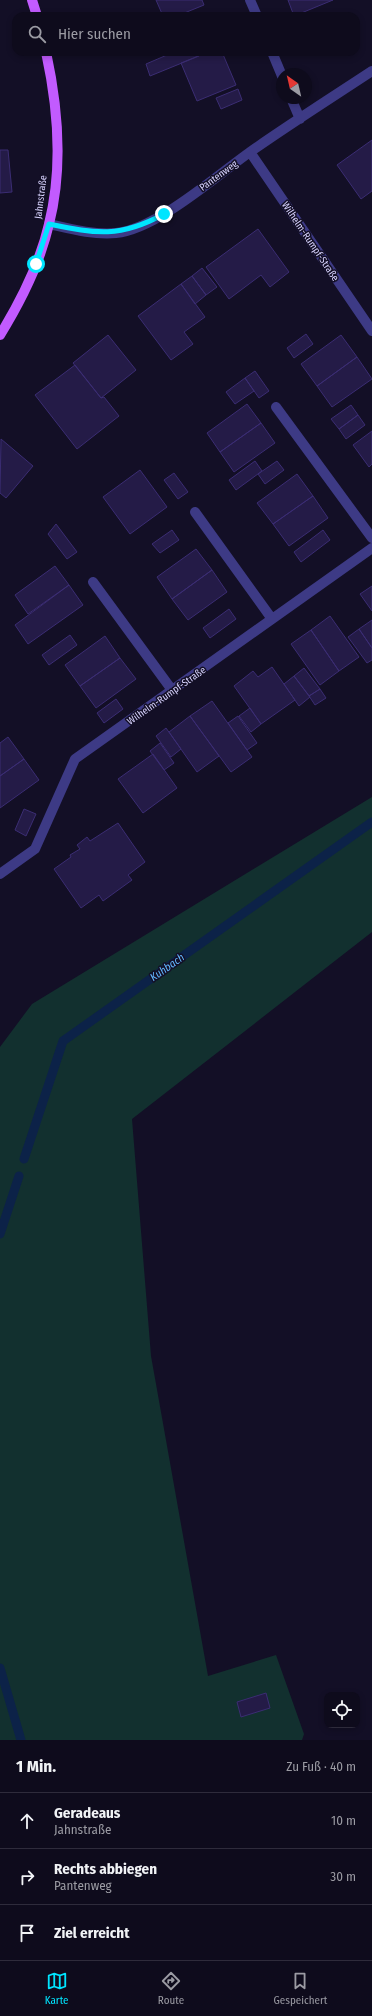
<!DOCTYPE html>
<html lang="de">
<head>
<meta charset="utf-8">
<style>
  :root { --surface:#0e0b1c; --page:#171425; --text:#f1f3f6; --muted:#9b9ba3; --line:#2e2b3b; --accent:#00e5ff }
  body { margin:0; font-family:"Fira Sans Condensed",sans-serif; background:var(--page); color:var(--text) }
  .controls { position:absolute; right:12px; bottom:12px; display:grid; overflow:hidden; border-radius:8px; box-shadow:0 2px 6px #0003 }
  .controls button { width:36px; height:36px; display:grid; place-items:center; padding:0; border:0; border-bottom:1px solid var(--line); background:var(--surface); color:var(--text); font:20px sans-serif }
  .compass { position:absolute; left:276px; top:68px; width:36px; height:36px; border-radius:50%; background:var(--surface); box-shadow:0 2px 6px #0003; rotate:326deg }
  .stop { position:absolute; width:12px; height:12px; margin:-9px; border:3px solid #00e5ff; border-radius:50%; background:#fff }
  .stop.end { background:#00e5ff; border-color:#fff; box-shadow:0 1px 4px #0008 }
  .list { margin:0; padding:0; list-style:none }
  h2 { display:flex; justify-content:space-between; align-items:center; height:52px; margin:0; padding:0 16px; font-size:17px }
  h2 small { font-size:13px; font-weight:400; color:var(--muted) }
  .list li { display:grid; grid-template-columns:26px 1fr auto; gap:12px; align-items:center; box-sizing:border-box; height:56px; padding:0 16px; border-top:1px solid var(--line) }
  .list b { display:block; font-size:15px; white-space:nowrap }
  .list p { margin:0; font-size:13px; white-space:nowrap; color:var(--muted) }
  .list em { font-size:13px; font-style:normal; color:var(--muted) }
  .icon { flex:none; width:22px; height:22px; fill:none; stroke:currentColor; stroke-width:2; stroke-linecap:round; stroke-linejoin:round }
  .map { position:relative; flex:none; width:372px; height:1740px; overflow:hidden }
  .search { position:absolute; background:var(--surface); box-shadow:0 2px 6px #0003; left:12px; right:12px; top:12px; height:44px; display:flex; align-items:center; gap:10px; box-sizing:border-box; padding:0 14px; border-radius:12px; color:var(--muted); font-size:15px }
  .sheet { height:220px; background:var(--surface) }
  nav { display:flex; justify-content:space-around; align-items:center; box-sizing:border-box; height:56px; border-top:1px solid var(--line); background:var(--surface); font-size:11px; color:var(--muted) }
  nav a { display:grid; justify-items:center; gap:2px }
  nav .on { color:var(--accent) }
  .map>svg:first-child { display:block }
  .green { fill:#12302f }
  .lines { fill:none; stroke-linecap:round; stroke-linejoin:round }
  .stream { stroke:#0c2248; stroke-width:9 }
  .building { fill:#241b47; stroke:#3b2d73 }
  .minor { stroke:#3d3a85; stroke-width:10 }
  .major { stroke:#c25bff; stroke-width:10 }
  .route { stroke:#00e5ff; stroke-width:5 }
  .labels { text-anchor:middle; stroke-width:3; stroke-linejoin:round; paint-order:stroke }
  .street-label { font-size:10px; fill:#d9d4ff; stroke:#130f26 }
  .water-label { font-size:11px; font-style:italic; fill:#62b6ff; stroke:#130f26 }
</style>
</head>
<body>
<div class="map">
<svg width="372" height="1740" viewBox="0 0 372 1740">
  <rect width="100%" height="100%" fill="#130f26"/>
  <path class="green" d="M372 797V932L132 1119 151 1356 208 1676 276 1655 304 1734 302 1740H0V1047L32 1004Z"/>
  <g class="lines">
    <path class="stream" d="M24 1159 63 1041 372 822
      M0 1234 19 1176
      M0 1668 21 1740"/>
  </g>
  <path class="building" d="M156 0H202L204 5 177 16H163Z
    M288 0H333L294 16Z
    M174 52H197L199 56 150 76 146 64Z
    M208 52H222L236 85 197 101 181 63Z
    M238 89 242 100 221 109 216 98Z
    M372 140V191L361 199 337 165Z
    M0 150H8L12 192 0 193Z
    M258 229 289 272 270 287 261 275 229 299 206 267Z
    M202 268 217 287 206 295 192 276Z
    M192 276 206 295 195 304 181 284Z
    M181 284 205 317 184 332 193 344 171 360 138 316Z
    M306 334 313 344 294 358 287 348Z
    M108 335 136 370 101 398 73 363Z
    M341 335 357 357 317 386 301 364Z
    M357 357 372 379 332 407 317 386Z
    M75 365 101 398 104 397 119 416 77 449 35 395Z
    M255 371 269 391 259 398 245 378Z
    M245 378 254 391 235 404 226 392Z
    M247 404 261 423 220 452 207 433Z
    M351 405 358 415 339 429 331 419Z
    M358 415 365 425 346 439 339 429Z
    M261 423 275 443 234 472 220 452Z
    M372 431V464L369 467 353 445Z
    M1 439 33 466 6 498 0 493Z
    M255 461 262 471 236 490 229 480Z
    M277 461 284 470 265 484 258 474Z
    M140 470 167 507 130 534 103 497Z
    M174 473 188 492 178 499 164 480Z
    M297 474 313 496 273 524 257 503Z
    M313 496 328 518 289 546 273 524Z
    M56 524 77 552 67 559 48 534Z
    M172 530 179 540 160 553 152 544Z
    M323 530 330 540 301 562 294 552Z
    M196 549 212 570 172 599 157 577Z
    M55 566 69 585 28 614 15 595Z
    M212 570 227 592 188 620 172 599Z
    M69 585 83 605 28 644 15 625Z
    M372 586V611L360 594Z
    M229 609 236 619 210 638 203 628Z
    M330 616 359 657 339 671 311 630Z
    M372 620V648L359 629Z
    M359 629 372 648V660L367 663 348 637Z
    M311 630 339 671 320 685 291 644Z
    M70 635 77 645 49 665 42 655Z
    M105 636 120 658 80 686 65 665Z
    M120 658 136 679 96 708 80 686Z
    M272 667 295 700 261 724 234 686 253 671 258 677Z
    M304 668 320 689 309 696 294 676Z
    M294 676 310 697 299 706 284 684Z
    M320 689 326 698 315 705 309 696Z
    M116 699 123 709 104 723 97 713Z
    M212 701 252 757 231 772 190 716Z
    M250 708 261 724 251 732 239 716Z
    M190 716 219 756 197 772 169 732Z
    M238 716 257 743 247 750 228 723Z
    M166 728 181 749 171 757 156 736Z
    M8 737 24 759 0 776V743Z
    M160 743 174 763 164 770 150 751Z
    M153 754 177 788 143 813 118 779Z
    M24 759 39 780 0 808V776Z
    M24 809 36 814 26 836 15 830Z
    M118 823 145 862 128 875 132 880 103 901 99 895 81 908 54 869 71 857 70 855 80 849 77 845 87 837 90 841Z
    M266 1693 270 1708 241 1717 237 1702Z"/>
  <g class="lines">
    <path class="minor" d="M250 0 257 16
      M272 52 282 76
      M291 98 300 119
      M250 152 372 331
      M49 224C71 229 93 235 116 233 157 229 216 176 250 152 290 124 331 98 372 71
      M276 407 372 538
      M195 512 272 619
      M93 582 172 690
      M0 874 35 849 75 759 372 548"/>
    <path class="major" d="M32 0 37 16
      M0 335C21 301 40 263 49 224 63 169 58 107 46 52"/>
  </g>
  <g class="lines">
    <path class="route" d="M36 264 49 224C97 234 120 238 164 214"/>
  </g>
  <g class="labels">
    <g class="street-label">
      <text transform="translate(218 175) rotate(-36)" y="4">Pantenweg</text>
      <text transform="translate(40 197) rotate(-83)" y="4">Jahnstraße</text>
      <text transform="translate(311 241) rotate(56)" y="4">Wilhelm-Rumpf-Straße</text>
      <text transform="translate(166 695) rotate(-35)" y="4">Wilhelm-Rumpf-Straße</text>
    </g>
    <g class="water-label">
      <text transform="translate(167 967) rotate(-35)" y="4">Kuhbach</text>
    </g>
  </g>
</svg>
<div class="controls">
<button><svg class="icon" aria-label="locate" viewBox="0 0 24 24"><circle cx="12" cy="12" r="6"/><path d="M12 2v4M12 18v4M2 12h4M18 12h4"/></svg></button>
</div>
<svg class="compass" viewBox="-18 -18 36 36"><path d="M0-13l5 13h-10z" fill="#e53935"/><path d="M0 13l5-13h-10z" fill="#9b9ba3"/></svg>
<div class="stop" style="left:36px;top:264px"></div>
<div class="stop end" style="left:164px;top:214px"></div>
<div class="search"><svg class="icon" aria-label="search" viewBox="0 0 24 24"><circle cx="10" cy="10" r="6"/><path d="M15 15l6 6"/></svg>Hier suchen</div>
</div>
<section class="sheet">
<h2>1 Min.<small>Zu Fuß · 40 m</small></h2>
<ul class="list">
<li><svg class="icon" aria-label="ahead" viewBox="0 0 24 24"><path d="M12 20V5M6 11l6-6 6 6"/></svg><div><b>Geradeaus</b><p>Jahnstraße</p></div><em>10 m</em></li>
<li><svg class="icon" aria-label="right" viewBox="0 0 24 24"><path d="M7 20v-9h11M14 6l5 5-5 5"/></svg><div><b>Rechts abbiegen</b><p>Pantenweg</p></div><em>30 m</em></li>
<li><svg class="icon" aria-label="arrive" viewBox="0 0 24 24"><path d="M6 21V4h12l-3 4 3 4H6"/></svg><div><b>Ziel erreicht</b></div></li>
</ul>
</section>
<nav>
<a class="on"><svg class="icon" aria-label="map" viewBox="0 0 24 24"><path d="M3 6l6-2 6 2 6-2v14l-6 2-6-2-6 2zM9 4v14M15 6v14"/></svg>Karte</a>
<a><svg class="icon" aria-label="directions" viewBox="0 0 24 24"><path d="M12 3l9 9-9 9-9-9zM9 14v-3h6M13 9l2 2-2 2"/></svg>Route</a>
<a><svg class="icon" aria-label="saved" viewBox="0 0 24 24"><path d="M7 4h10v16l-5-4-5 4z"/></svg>Gespeichert</a>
</nav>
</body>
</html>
